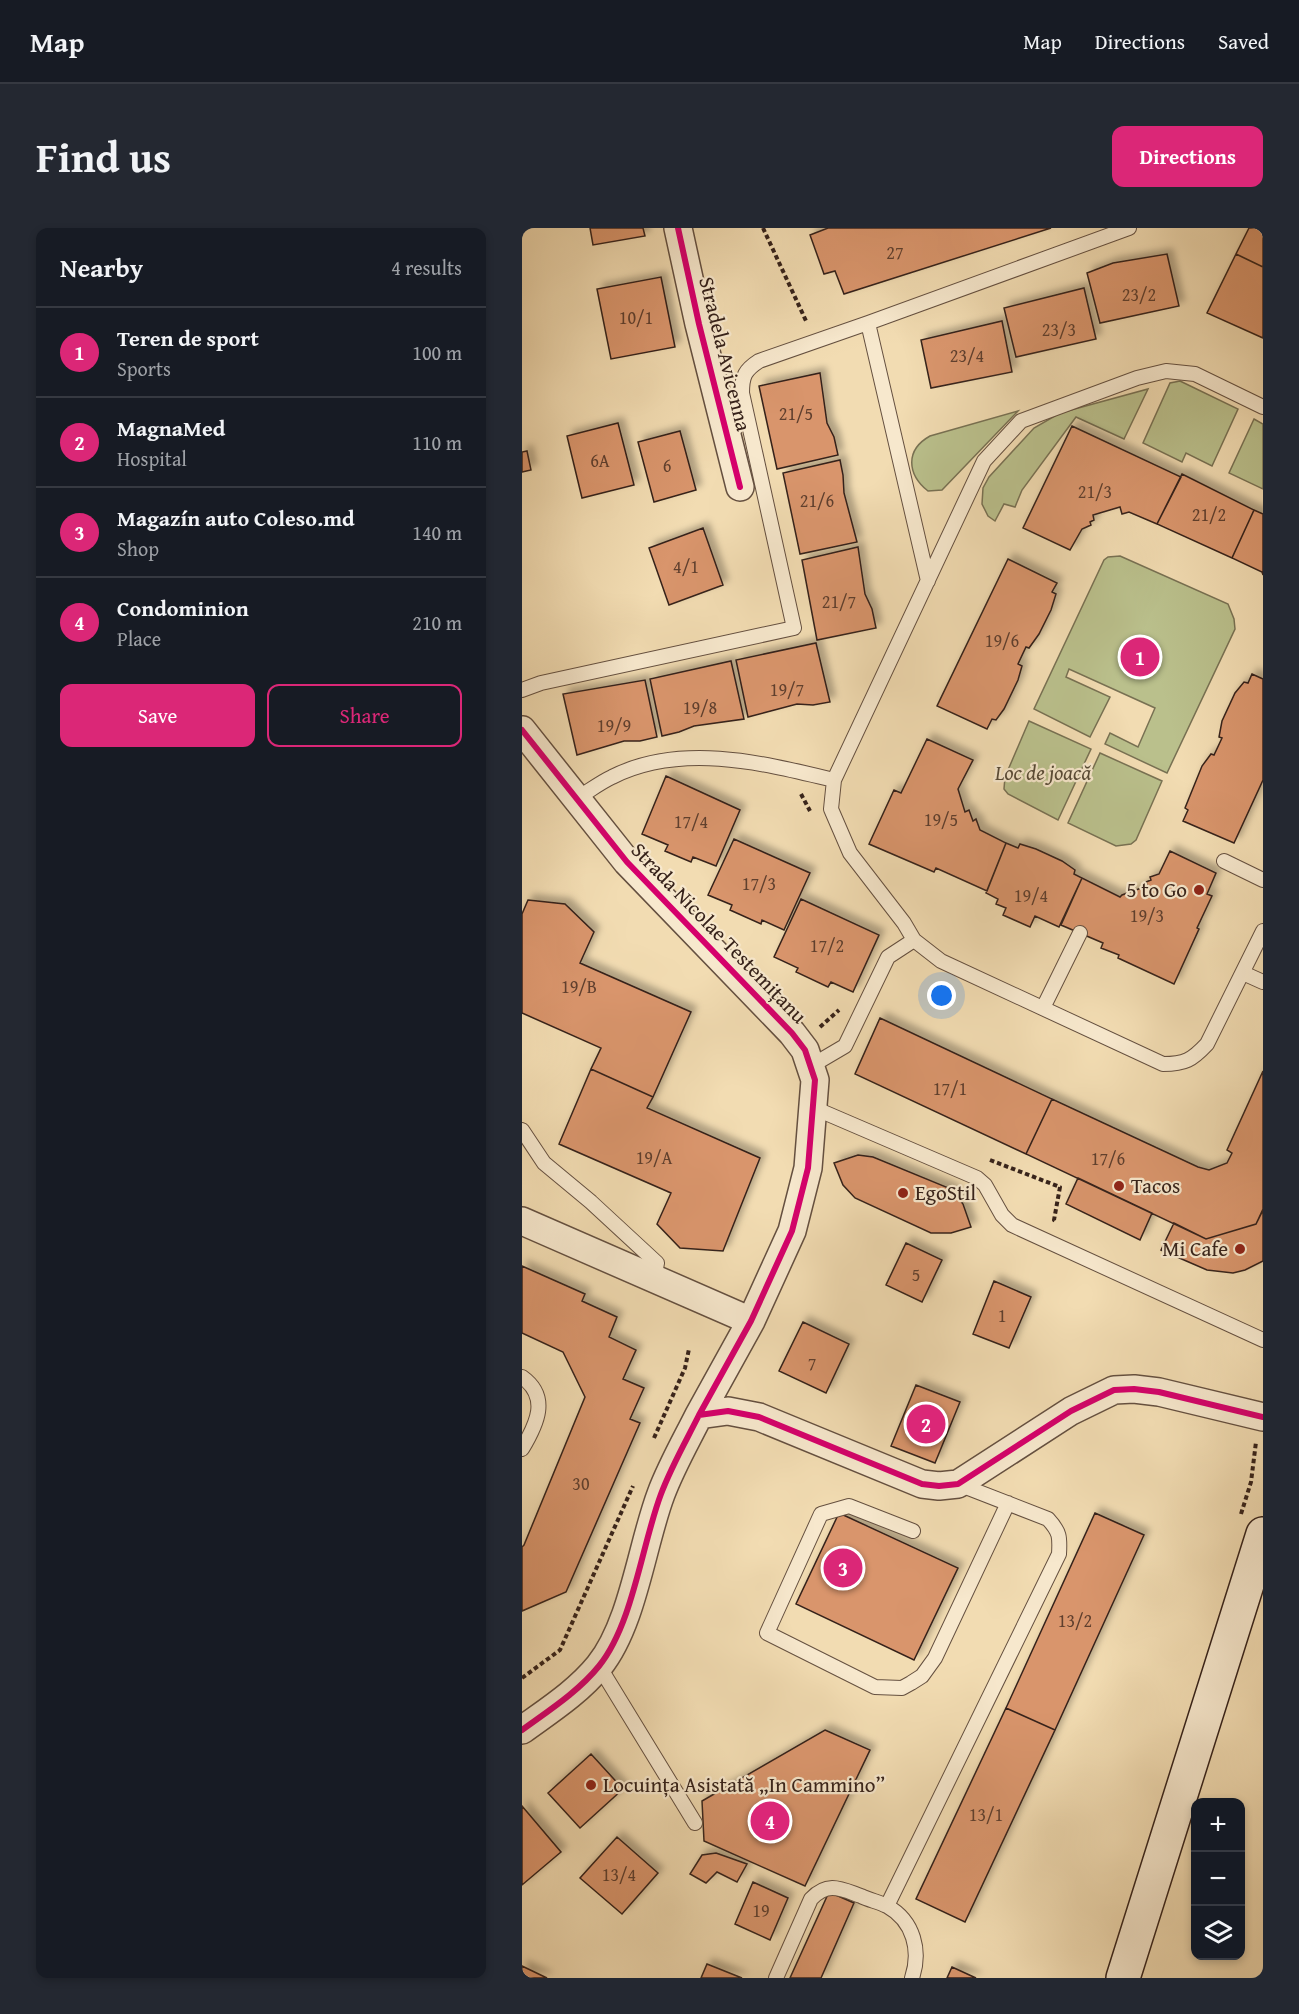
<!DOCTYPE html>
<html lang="en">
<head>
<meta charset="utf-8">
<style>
  :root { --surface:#171b24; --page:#242831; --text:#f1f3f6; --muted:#9ea1a6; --line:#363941; --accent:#db2777 }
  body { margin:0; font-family:"Gentium Book Plus",serif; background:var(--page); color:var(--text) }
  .controls { position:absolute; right:18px; bottom:18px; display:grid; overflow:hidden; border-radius:12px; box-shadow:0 3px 9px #0003 }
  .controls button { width:54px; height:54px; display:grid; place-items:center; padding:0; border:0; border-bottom:2px solid var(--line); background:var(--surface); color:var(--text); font:30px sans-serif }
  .you { position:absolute; left:420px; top:768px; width:21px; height:21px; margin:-15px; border:4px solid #fff; border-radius:50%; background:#1a73e8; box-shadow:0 0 0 9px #1a73e833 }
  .badge { display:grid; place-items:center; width:39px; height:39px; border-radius:50%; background:var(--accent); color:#fff; font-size:20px; font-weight:700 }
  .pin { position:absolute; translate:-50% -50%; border:3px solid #fff; box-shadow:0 2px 6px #0006 }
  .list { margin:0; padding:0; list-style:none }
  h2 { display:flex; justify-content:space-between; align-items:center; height:78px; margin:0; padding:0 24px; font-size:26px }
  h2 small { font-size:20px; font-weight:400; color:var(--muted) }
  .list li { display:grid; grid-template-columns:39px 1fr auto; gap:18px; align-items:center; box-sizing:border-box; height:90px; padding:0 24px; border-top:2px solid var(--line) }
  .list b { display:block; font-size:22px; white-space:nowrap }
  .list p { margin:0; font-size:20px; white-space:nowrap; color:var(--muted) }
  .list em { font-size:20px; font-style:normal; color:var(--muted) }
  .actions { display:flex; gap:12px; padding:18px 24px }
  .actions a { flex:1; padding:14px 0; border:2px solid var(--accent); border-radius:12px; text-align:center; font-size:21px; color:var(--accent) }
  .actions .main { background:var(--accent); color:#fff }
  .icon { flex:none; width:33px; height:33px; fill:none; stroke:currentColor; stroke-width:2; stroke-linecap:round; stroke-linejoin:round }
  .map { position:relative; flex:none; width:741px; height:1750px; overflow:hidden; border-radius:12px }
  header { display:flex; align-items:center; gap:36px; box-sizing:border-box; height:84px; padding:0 30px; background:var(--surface); border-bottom:2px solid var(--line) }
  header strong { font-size:28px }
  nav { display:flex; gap:33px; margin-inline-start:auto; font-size:21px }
  .intro { display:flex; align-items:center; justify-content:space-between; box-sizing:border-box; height:144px; padding:0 36px }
  h1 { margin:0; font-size:42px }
  .button { padding:15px 27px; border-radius:12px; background:var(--accent); color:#fff; font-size:21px; font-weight:700 }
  main { display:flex; gap:36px; padding:0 36px }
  aside { flex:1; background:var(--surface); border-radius:12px; box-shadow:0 3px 9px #0003 }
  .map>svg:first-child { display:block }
  .green { fill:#bac08c; stroke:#787153; stroke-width:1.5 }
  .building { fill:#d9956c; stroke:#36221a; stroke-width:1.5; filter:url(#shadow) }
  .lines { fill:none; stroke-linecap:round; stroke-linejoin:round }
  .service-casing { stroke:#655040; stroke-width:16 }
  .minor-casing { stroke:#655040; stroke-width:30 }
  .secondary-casing { stroke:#36221a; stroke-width:36 }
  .path { stroke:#36221a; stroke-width:4; stroke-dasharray:4.5 3; stroke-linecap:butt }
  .service { stroke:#f7e8cd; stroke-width:14 }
  .minor { stroke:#f7e8cd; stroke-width:27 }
  .secondary { stroke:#f7e8cd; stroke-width:33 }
  .cycleway-casing { stroke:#f7e8cd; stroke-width:10 }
  .cycleway { stroke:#d6006c; stroke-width:6 }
  .poi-dot { fill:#8f2418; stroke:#f7e8cd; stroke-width:2 }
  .labels { text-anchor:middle; stroke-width:4.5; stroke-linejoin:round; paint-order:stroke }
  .number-label { font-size:18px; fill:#5f3f2e }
  .street-label { font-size:21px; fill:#36221a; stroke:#f7e8cd }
  .park-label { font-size:21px; font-style:italic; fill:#574a36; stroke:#f7e8cd }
  .poi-label { font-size:21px; fill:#36221a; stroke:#f7e8cd; text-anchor:start }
</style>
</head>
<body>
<header>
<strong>Map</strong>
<nav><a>Map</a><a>Directions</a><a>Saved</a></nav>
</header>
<div class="intro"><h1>Find us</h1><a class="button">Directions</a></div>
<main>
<aside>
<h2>Nearby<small>4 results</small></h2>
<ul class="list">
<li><span class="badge">1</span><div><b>Teren de sport</b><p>Sports</p></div><em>100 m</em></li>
<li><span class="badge">2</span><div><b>MagnaMed</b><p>Hospital</p></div><em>110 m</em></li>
<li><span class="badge">3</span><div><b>Magazín auto Coleso.md</b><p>Shop</p></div><em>140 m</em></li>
<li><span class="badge">4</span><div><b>Condominion</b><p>Place</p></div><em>210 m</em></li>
</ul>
<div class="actions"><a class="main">Save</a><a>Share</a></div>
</aside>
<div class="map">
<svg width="741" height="1750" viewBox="0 0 741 1750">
  <defs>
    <filter id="shadow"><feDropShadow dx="5.5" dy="-5.5" stdDeviation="3" flood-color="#0004"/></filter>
  </defs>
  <rect width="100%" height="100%" fill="#f2dcb2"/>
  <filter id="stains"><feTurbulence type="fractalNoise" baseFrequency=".00333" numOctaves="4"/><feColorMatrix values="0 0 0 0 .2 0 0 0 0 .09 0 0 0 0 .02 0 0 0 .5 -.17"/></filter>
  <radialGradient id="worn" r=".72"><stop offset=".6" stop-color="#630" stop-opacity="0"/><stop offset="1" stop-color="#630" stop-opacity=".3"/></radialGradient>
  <path class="green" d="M658 153 716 181 690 238 664 225 660 234 621 215 648 155Z
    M626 161 602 211 554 189 500 262 493 279 482 276 473 293 466 288 460 276 461 260 467 249 512 200 538 185Z
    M496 183 420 262 406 263C385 246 383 222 408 208Z
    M732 191 741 196V261L707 245Z
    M598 328 706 376 712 391 713 401 645 545 583 516 588 505 616 519 633 480 547 441 544 449 588 469 568 509 512 481 582 332 586 329Z
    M507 493 569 521 536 592 486 566 482 561 483 549Z
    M578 525 640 553 614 612 609 616 594 618 546 595Z"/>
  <path class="building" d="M68 0H121L123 8 71 17Z
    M306 0H529L322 66 313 43 302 46 288 7Z
    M727 0H741V39L714 26Z
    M645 26 657 78 578 95 565 45 591 35Z
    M714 26 741 39V110L685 85Z
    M139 49 153 119 89 131 75 61Z
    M562 60 574 111 494 129 482 80Z
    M480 93 490 144 409 160 399 112Z
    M298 145 305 195 312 209 316 227 255 241 237 158Z
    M96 195 112 257 60 270 45 208Z
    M550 198 659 249 635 296 607 284 600 286 598 279 571 287 572 292 568 294 569 297 560 301 548 322 501 300Z
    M158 203 174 262 132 274 116 214Z
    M5 223 9 242 0 244V224Z
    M318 232 321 247 322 265 335 314 278 326 261 245Z
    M660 246 732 282 710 330 635 296Z
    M732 282 741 286V347L740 344 710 330Z
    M181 300 201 357 147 377 127 320Z
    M336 319 343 366 350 381 354 400 295 412 280 332Z
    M486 331 535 355 530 364 534 366 529 382 517 406 507 420 504 419 496 436 500 438 496 452 482 481 474 492 470 491 465 501 415 478Z
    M294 415 308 474 291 477 275 476 226 489 214 432Z
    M209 433 222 491 172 498 157 504 140 508 128 451Z
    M730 446 741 451V552L712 615 661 593 666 582 663 580 680 538 689 526 692 527 700 510 697 509 700 493 713 465 722 454 726 455Z
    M123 452 135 509 118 513H102L55 527 41 466Z
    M405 511 451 532 436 561 443 584 447 582 451 593 454 591 458 602 484 615 465 663 414 640 412 644 347 616 372 562 379 565Z
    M144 548 218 582 194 638 171 629 169 634 143 623 146 617 120 606Z
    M212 611 288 645 262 702 240 692 239 696 208 682 210 677 186 667Z
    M484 615 496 620 498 616 514 621 540 633 553 642 552 646 560 650 537 699 513 688 508 699 481 687 484 680 474 676 476 671 464 665Z
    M648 623 694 645 685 666 690 668 675 700 677 701 652 756 596 730 597 727 579 720 581 715 539 697 560 650 598 669 600 667 625 658 624 654 629 652 628 649 637 646Z
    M279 671 357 707 331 764 309 754 306 759 274 744 276 740 252 729Z
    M6 672 43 676 72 704 58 735 169 784 131 869 69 841 79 820 0 785V686Z
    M358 790 530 871 504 926 333 846Z
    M69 841 131 869 125 880 238 930 201 1023 158 1020 135 996 149 965 37 916Z
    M741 843V982L734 996 684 1011 504 926 530 871 676 939 687 942 705 935 710 925 705 922Z
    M336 927 351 929 429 961 441 976 449 999 429 1005H409L333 970 321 957 312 935Z
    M556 950 630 985 618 1012 544 976Z
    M741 981V1033L723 1042 711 1045 685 1042 639 1022 652 995 684 1011 734 996Z
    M384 1015 420 1032 400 1074 364 1057Z
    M0 1038 63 1066 60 1073 95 1089 87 1109 114 1122 101 1151 122 1160 108 1191 118 1195 44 1364 0 1383V1319L2 1317 63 1169 41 1124 0 1105Z
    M472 1053 509 1069 487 1120 451 1106Z
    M281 1094 327 1116 304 1165 257 1143Z
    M394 1157 438 1174 413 1235 369 1218Z
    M317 1285 436 1340 392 1432 274 1376Z
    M573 1285 622 1307 533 1502 484 1480Z
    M484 1480 533 1502 443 1694 394 1671Z
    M303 1502 348 1522 283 1658 182 1613 180 1573Z
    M69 1526 101 1561 58 1600 26 1565Z
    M0 1578 39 1624 0 1657Z
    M95 1609 136 1645 100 1686 58 1650Z
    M194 1625 225 1636 215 1654 195 1644 184 1655 168 1646 180 1627Z
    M231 1654 266 1670 248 1712 213 1696Z
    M307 1664 332 1675 299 1750H268Z
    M185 1736 220 1750H179Z
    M0 1738 25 1750H0Z
    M430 1739 454 1750H425Z"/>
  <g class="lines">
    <defs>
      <path id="service" d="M346 95 406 353
        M0 462 19 455 272 400 220 165C220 148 223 142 237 133L346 95 607 0
        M54 571C66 564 77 555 90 549 159 514 241 535 312 552
        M702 633 741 652
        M392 712 382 695 328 625 309 581 312 552 462 233 499 193 615 150 644 143 673 146 741 179
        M721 745 741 754
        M521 780 558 705
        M289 838 323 818 366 729 392 712 419 733 641 836C663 836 670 832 685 816L741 703
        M292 880 455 950 463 957 480 987 490 997 741 1112
        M0 902 22 935 69 974 135 1035 132 1051
        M0 1149C28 1169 15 1196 0 1221
        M391 1303 327 1278 299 1286 245 1405 353 1459 380 1460 389 1455 400 1448 413 1430 486 1275
        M77 1438 173 1595
        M365 1678 537 1326C538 1309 538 1304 526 1291L436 1256
        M254 1750 289 1671C306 1653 319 1661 339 1668 347 1672 357 1674 365 1678 392 1693 399 1723 390 1750"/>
      <path id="minor" d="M156 0 177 96 218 259
        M0 502 105 634 270 805 283 822 293 852 286 940 270 1003 229 1093 177 1187
        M0 993 229 1093
        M0 1502C26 1483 56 1464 77 1438 111 1396 120 1316 139 1266 149 1239 164 1213 177 1187L206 1183 237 1189 400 1256 417 1258 436 1256 549 1183 592 1162 612 1161 637 1164 741 1189"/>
      <path id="secondary" d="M601 1750 741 1306"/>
    </defs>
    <use href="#service" class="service-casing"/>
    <use href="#minor" class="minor-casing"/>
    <use href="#secondary" class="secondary-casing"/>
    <path class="path" d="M241 0 285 95
      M279 566 288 583
      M298 799 317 782
      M468 932 538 959 532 992 535 994
      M132 1210 163 1140 167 1121
      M719 1286 729 1254 734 1214
      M0 1450 38 1422 111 1258"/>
    <use href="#service" class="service"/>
    <use href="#minor" class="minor"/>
    <use href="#secondary" class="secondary"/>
    <defs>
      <path id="cycleway" d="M156 0 177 96 218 259
        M0 502 105 634 270 805 283 822 293 852 286 940 270 1003 229 1093 177 1187
        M0 1502C26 1483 56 1464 77 1438 111 1396 120 1316 139 1266 149 1239 164 1213 177 1187L206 1183 237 1189 400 1256 417 1258 436 1256 549 1183 592 1162 612 1161 637 1164 741 1189"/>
    </defs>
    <use href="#cycleway" class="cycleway-casing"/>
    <use href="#cycleway" class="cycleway"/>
  </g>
  <g class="poi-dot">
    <circle cx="677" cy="662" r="6"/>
    <circle cx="597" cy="958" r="6"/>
    <circle cx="381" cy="965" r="6"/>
    <circle cx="718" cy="1021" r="6"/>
    <circle cx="69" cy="1557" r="6"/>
  </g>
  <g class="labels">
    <g class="number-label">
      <text x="373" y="31">27</text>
      <text x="617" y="73">23/2</text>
      <text x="114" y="96">10/1</text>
      <text x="537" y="108">23/3</text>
      <text x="445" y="134">23/4</text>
      <text x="274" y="192">21/5</text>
      <text x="78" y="239">6A</text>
      <text x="145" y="244">6</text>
      <text x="573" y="270">21/3</text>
      <text x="295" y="279">21/6</text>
      <text x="687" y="293">21/2</text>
      <text x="164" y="345">4/1</text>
      <text x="317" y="380">21/7</text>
      <text x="480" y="419">19/6</text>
      <text x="265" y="468">19/7</text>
      <text x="178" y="486">19/8</text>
      <text x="92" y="504">19/9</text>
      <text x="419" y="598">19/5</text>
      <text x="169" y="600">17/4</text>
      <text x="237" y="662">17/3</text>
      <text x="509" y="674">19/4</text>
      <text x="625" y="694">19/3</text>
      <text x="305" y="724">17/2</text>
      <text x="57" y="765">19/B</text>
      <text x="428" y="867">17/1</text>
      <text x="132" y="936">19/A</text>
      <text x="586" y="937">17/6</text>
      <text x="394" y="1053">5</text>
      <text x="480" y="1094">1</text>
      <text x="290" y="1142">7</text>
      <text x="59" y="1262">30</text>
      <text x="553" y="1399">13/2</text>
      <text x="464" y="1593">13/1</text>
      <text x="97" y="1653">13/4</text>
      <text x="239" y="1689">19</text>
    </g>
    <g class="street-label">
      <text transform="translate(203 126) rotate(76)" y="7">Stradela Avicenna</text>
      <text transform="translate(197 705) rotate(46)" y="7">Strada Nicolae Testemițanu</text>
    </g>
    <g class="park-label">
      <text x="521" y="552">Loc de joacă</text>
    </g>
    <g class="poi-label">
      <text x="665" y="669" text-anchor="end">5 to Go</text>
      <text x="609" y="965">Tacos</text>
      <text x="393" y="972">EgoStil</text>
      <text x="706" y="1028" text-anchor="end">Mi Cafe</text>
      <text x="81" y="1564">Locuința Asistată „In Cammino”</text>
    </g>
  </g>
  <rect width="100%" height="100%" filter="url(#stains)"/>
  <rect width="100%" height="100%" fill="url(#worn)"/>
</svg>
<div class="controls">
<button>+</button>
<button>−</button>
<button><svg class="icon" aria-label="layers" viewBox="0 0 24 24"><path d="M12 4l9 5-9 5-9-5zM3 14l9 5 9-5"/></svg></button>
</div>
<div class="you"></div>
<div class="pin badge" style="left:618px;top:429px">1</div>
<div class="pin badge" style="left:404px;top:1196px">2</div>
<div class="pin badge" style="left:321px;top:1340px">3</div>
<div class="pin badge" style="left:248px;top:1593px">4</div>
</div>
</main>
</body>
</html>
